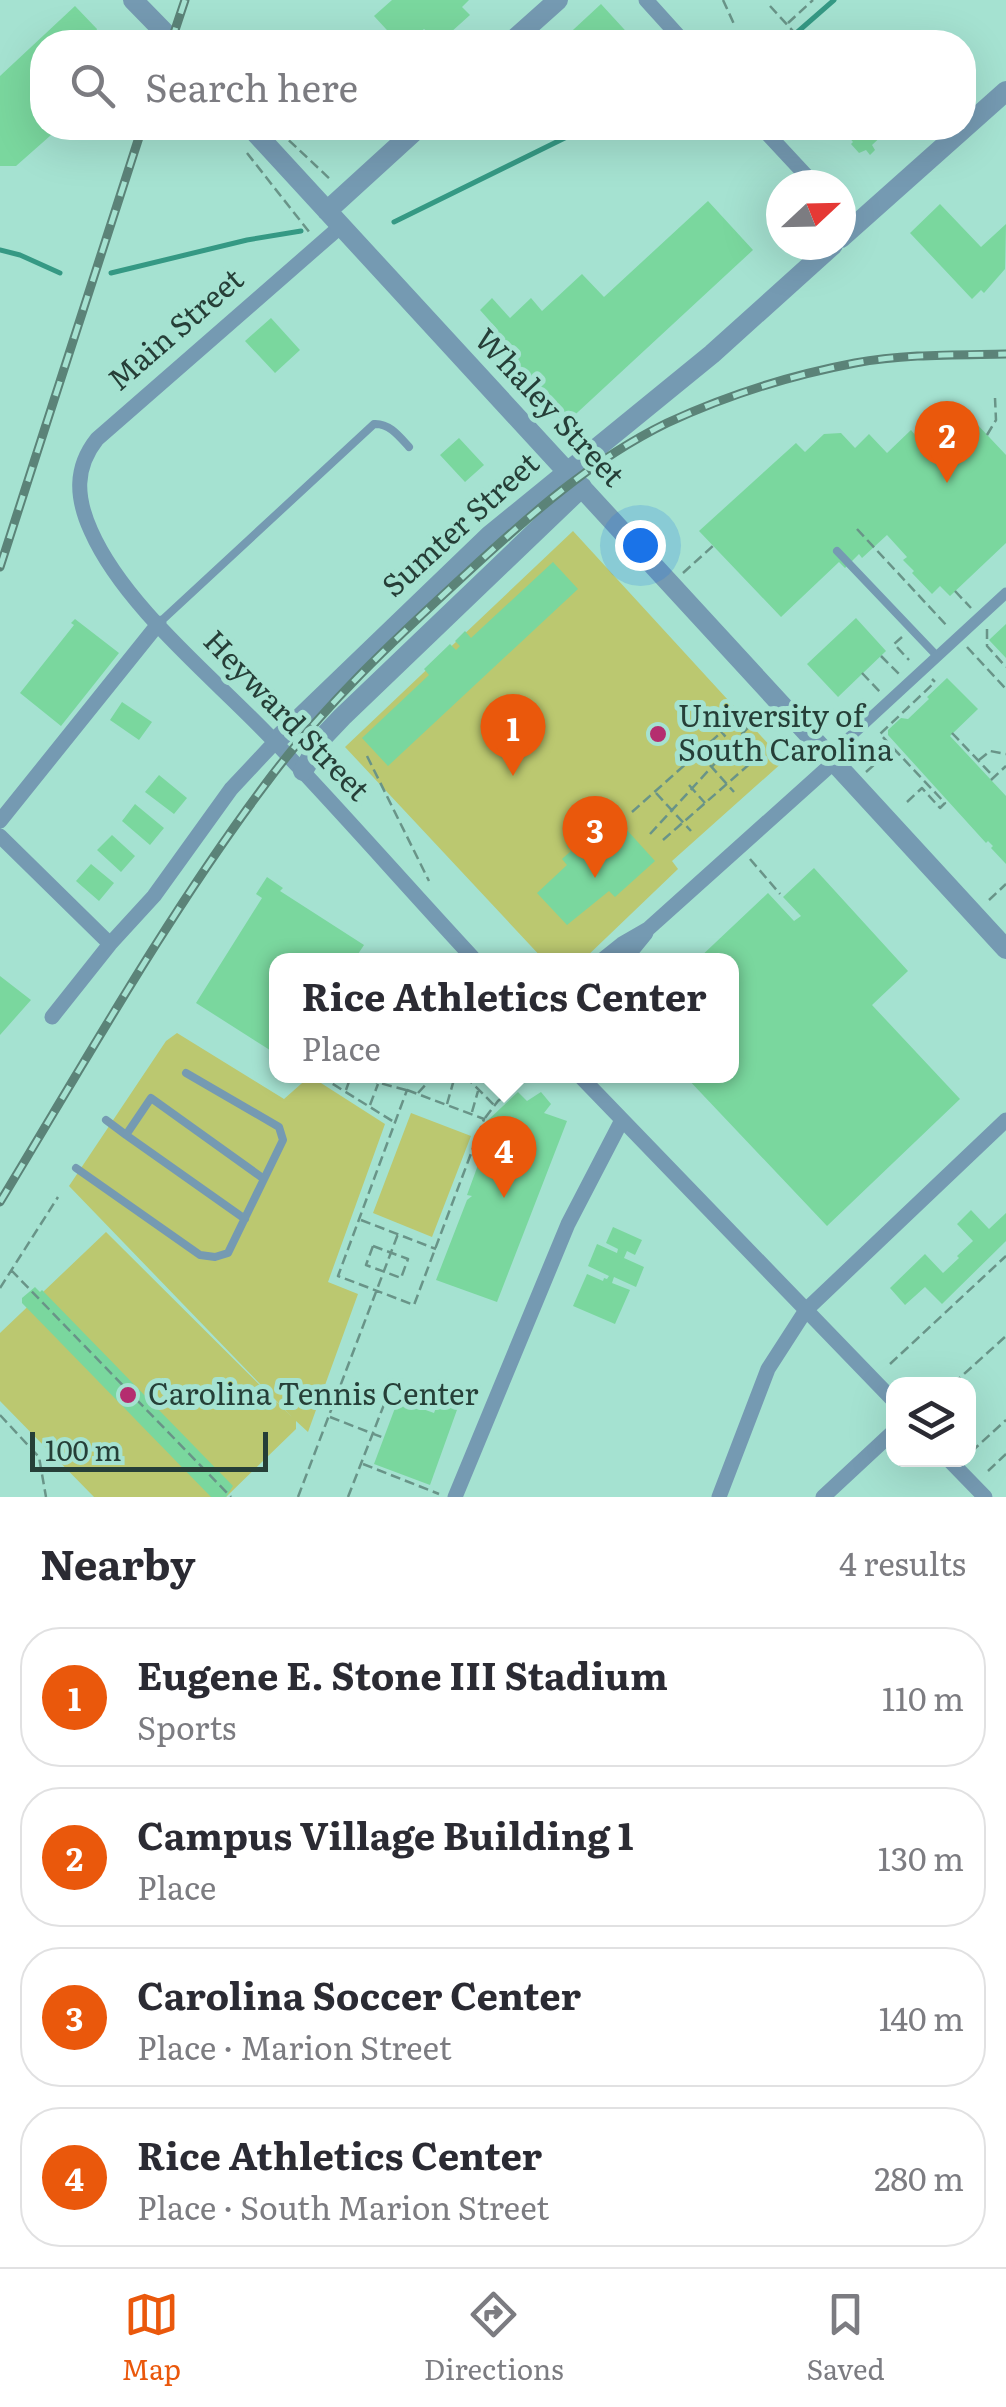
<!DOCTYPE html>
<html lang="en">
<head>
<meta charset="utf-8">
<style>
  :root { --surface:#fff; --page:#f7f7f7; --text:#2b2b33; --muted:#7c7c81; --line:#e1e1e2; --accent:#ea580c }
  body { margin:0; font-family:Literata,serif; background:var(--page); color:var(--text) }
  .controls { position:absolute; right:30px; bottom:30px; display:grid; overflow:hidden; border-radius:20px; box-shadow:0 10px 40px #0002 }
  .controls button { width:90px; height:90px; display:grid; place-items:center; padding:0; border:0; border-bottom:2px solid var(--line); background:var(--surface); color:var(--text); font:50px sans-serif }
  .compass { position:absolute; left:766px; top:170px; width:90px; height:90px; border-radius:50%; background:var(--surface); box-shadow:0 10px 40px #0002; rotate:68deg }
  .scale { position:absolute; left:30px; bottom:25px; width:238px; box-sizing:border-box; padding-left:10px; border:5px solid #263f38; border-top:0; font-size:28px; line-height:35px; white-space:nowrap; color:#263f38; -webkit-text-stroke:8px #a5e2d1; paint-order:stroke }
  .you { position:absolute; left:640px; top:545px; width:35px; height:35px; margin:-25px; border:8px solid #fff; border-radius:50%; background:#1a73e8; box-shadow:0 0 0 15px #1a73e833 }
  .badge { display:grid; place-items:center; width:65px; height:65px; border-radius:50%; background:var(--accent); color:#fff; font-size:32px; font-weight:700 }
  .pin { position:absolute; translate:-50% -82px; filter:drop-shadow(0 2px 5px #0008) }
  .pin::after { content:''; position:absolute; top:52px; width:35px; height:30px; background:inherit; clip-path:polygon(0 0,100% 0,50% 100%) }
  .popup { position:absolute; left:269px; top:953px; width:470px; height:130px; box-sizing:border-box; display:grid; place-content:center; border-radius:20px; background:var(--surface); filter:drop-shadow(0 2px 8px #0005); font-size:32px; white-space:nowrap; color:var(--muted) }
  .popup b { font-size:38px; color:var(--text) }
  .popup::after { content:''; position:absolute; left:50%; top:100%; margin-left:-20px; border:20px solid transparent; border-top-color:var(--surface) }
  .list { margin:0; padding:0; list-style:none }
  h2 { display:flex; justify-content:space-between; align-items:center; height:130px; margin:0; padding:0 40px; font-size:42px }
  h2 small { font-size:32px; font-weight:400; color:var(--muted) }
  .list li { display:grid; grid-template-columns:65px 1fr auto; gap:30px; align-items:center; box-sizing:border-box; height:140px; margin:0 20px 20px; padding:0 20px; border:2px solid var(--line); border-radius:40px }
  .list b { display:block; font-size:38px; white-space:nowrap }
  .list p { margin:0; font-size:32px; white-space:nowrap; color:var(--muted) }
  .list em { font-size:32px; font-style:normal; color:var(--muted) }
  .icon { flex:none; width:55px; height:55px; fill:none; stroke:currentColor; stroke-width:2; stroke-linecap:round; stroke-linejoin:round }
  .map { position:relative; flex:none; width:1006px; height:1497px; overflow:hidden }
  .search { position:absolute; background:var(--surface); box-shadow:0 10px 40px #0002; left:30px; right:30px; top:30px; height:110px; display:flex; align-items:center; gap:25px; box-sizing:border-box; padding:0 35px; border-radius:40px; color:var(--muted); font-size:38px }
  .sheet { height:770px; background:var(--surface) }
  nav { display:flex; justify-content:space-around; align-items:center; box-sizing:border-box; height:140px; border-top:2px solid var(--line); background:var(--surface); font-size:28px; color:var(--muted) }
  nav a { display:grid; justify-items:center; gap:5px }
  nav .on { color:var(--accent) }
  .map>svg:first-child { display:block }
  .green { fill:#bbc870 }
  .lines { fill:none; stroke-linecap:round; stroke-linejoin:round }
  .stream { stroke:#359984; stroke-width:5 }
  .building { fill:#7ad79e }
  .path { stroke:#699488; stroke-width:2.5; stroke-dasharray:10 5; stroke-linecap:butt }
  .service { stroke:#759ab2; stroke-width:8 }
  .pedestrian { stroke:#759ab2; stroke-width:11 }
  .minor { stroke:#759ab2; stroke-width:15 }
  .tertiary { stroke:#759ab2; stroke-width:20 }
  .rail-casing { stroke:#5b8378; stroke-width:9 }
  .rail { stroke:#a5e2d1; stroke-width:5; stroke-dasharray:15; stroke-linecap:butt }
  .poi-dot { fill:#b52d6f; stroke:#a5e2d1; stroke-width:4 }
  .labels { text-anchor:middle; stroke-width:10; stroke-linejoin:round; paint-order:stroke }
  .street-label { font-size:30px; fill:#263f38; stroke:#a5e2d1 }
  .poi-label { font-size:30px; fill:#263f38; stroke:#a5e2d1; text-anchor:start }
</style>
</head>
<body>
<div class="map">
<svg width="1006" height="1497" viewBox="0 0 1006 1497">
  <rect width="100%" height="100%" fill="#a5e2d1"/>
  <path class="green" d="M573 531 784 761 672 861 678 869 583 960H544L345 747Z
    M177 1033 284 1099 310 1076 385 1124 328 1282 358 1294 308 1432 296 1421V1429L226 1497H94L0 1401V1333L106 1232 292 1417 69 1186 166 1041Z
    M411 1113 471 1136 432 1237 373 1213Z"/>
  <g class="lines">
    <path class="stream" d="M786 42 834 0
      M394 222 585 128
      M0 250 20 255 60 273
      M111 273 247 240 301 231"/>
  </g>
  <path class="building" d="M392 0H469L462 7 470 15 440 42 424 29 410 42H398L374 16Z
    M601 4 634 40 637 38 641 42H560Z
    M75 6 97 29 92 42H42V128H59L16 166H0V76Z
    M855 128H883L887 131 872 145 875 150 870 155 866 150 859 153 851 144 853 142 847 135Z
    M708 201 753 250 565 424 486 338 496 328 480 310 492 298 510 318 531 298 542 311 582 274 604 297Z
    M940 204 981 247 1006 224 1005 269 984 293 981 290 972 299 910 233Z
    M271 318 300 350 275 373 245 341Z
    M958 404 1006 455V543L950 596 940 586 932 594 912 573 914 571 903 560 907 557 887 535 862 558 859 554 845 568 839 562 781 617 699 531 796 443 805 452 824 434 841 433 855 448 869 434 887 453 911 430 916 436 942 409 947 414Z
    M459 438 484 465 465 482 440 455Z
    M553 562 578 589 388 766 362 738 429 675 424 669 450 644 456 650 460 646 455 641 465 631 471 638Z
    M856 618 886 651 838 697 807 664Z
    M75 619 119 653 61 726 20 693 74 625 71 623Z
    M1006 624V658L989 640Z
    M947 678 978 709 950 736 1006 796V864L991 848 993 846 988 841 986 843 888 735V730L901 718 908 719 929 699 927 697Z
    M122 702 152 722 139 740 110 720Z
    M159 775 187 798 174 814 145 792Z
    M135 804 164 828 150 845 122 821Z
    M607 808 655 861 615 897 609 891 567 925 537 893 567 865 562 859 571 851 566 846Z
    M112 835 135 856 121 872 97 850Z
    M91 864 114 883 99 901 76 881Z
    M814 868 908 971 872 1005 960 1099 827 1226 685 1076H732V960H697L768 893 794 921 801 916 783 897Z
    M267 877 283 888 280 891 364 945 354 960H276V1059L273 1052 196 1003 262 898 256 894Z
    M0 976 31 1000 0 1035Z
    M518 1092 527 1101 541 1092 551 1104 544 1113 567 1121 497 1302 436 1280 467 1200 472 1196 467 1195 489 1135 495 1131 487 1121Z
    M971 1210 989 1229 1006 1213V1241L942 1304 925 1287 905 1305 890 1288 925 1254 943 1273 959 1258 957 1256 973 1241 957 1224Z
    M613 1227 642 1240 635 1255 627 1251 624 1258 644 1267 636 1287 614 1277 612 1283 630 1290 615 1324 573 1306 587 1274 603 1281 604 1278 607 1279 609 1276 588 1266 597 1244 617 1253 618 1249 606 1243Z
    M35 1287 40 1292 42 1290 233 1486 226 1497H211L22 1303V1298Z
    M398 1400 434 1413 439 1400 458 1407 430 1485 374 1464Z"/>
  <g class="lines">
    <path class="path" d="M723 0 734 24
      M770 6 803 42
      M788 23 813 0
      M121 33 143 42
      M278 130 331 180
      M247 153 310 233
      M987 435 996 420 995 398
      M857 529 948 627
      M683 573 714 545
      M955 591 971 608
      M987 629V646L1006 667
      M902 637 894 644 909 660
      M967 647 1006 689
      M881 656 900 675
      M862 673 881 693
      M719 729 747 762
      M952 733 994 777
      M700 754 734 792
      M367 756 429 881
      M979 760 990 751 1006 754
      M866 772 893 748
      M991 780 1006 766
      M689 785 705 803
      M656 793 691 831
      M907 802 922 788 940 808 945 803 880 734 935 682 932 679
      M632 812 734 721
      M650 834 754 721
      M663 840 761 754
      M750 859 780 894
      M989 900 1006 884
      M320 1076 394 1122
      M353 1076 406 1090
      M465 1076 495 1106
      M346 1090 351 1076
      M407 1090 484 1119 414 1305 338 1276Z
      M418 1093 429 1081 440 1076
      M447 1104 455 1076
      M370 1105 378 1084
      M472 1112 478 1091
      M485 1118 498 1101 528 1076
      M361 1220 436 1249
      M373 1246 408 1259 401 1278 366 1265Z
      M11 1270 231 1497
      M0 1288 58 1197
      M890 1364 1006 1256
      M392 1384 436 1401
      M953 1384 1006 1336
      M0 1415 39 1457 46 1497
      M330 1417 384 1438
      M971 1452 1006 1420
      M363 1464 439 1494
      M988 1471 1006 1454
      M298 1497 398 1234
      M348 1497 394 1379"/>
    <path class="service" d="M837 551 937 656
      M159 623 374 424C389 423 399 436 409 447
      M106 1120 126 1135
      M76 1168 200 1255 215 1257 228 1253 283 1140 279 1127 186 1073
      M245 1219 126 1135 151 1098 264 1179"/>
    <path class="pedestrian" d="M840 746 1006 593"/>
    <path class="minor" d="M646 0 684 42
      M762 128 815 185
      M341 226 97 439C74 468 76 498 91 531 125 608 217 680 275 742 343 813 408 888 475 960
      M0 821 159 623
      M0 836 110 944
      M602 960 622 944 648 929 833 763
      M624 960 646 933
      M52 1017 110 944 154 896 231 789 275 742
      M580 1076 894 1401
      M949 1460 985 1497
      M455 1497 568 1224 622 1120
      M719 1497 768 1369 806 1310 1006 1120
      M823 1497 894 1431"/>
    <path class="tertiary" d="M133 0 174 42
      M511 42 558 0
      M251 128 1006 949
      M327 211 418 128
      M841 238 1006 91
      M275 742 490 535 712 354 833 245
      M303 771 323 737 342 717 582 487"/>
    <defs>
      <path id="rail" d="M171 42 185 0
        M0 567 142 128
        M0 1202C85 1062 166 917 264 786 322 707 396 638 468 572 529 516 591 460 667 423 725 396 792 375 855 363 904 354 956 355 1006 354"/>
    </defs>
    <use href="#rail" class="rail-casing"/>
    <use href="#rail" class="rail"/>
  </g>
  <g class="poi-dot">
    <circle cx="658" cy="734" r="10"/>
    <circle cx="128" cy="1395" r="10"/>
  </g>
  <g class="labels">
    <g class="street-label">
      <text transform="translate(176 330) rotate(-41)" y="10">Main Street</text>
      <text transform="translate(549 408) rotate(47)" y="10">Whaley Street</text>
      <text transform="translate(461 525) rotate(-42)" y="10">Sumter Street</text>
      <text transform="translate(286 716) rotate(46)" y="10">Heyward Street</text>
    </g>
    <g class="poi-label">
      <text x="678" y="727">University of<tspan x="678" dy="34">South Carolina</tspan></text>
      <text x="148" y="1405">Carolina Tennis Center</text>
    </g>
  </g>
</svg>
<div class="controls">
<button><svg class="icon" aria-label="layers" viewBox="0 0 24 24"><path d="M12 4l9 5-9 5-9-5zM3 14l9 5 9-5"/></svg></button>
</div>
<svg class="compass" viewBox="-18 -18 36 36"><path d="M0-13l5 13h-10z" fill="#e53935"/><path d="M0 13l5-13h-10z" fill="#7c7c81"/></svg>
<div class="scale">100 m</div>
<div class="you"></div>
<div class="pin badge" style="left:513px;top:776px">1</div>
<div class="pin badge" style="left:947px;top:483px">2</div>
<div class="pin badge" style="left:595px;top:878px">3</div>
<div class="pin badge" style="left:504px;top:1198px">4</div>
<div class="popup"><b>Rice Athletics Center</b>Place</div>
<div class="search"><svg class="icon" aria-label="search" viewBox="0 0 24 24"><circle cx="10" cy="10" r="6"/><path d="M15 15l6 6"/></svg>Search here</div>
</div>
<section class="sheet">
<h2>Nearby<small>4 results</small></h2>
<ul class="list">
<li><span class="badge">1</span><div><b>Eugene E. Stone III Stadium</b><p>Sports</p></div><em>110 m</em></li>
<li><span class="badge">2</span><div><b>Campus Village Building 1</b><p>Place</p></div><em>130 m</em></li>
<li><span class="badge">3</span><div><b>Carolina Soccer Center</b><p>Place · Marion Street</p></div><em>140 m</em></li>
<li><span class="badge">4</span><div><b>Rice Athletics Center</b><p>Place · South Marion Street</p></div><em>280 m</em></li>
</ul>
</section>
<nav>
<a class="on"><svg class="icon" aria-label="map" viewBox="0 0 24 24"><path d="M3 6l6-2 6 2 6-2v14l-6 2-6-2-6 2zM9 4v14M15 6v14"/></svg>Map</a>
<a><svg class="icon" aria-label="directions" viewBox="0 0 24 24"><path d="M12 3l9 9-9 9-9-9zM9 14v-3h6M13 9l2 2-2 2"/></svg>Directions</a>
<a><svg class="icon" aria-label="saved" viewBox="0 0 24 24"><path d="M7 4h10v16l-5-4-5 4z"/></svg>Saved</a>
</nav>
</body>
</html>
